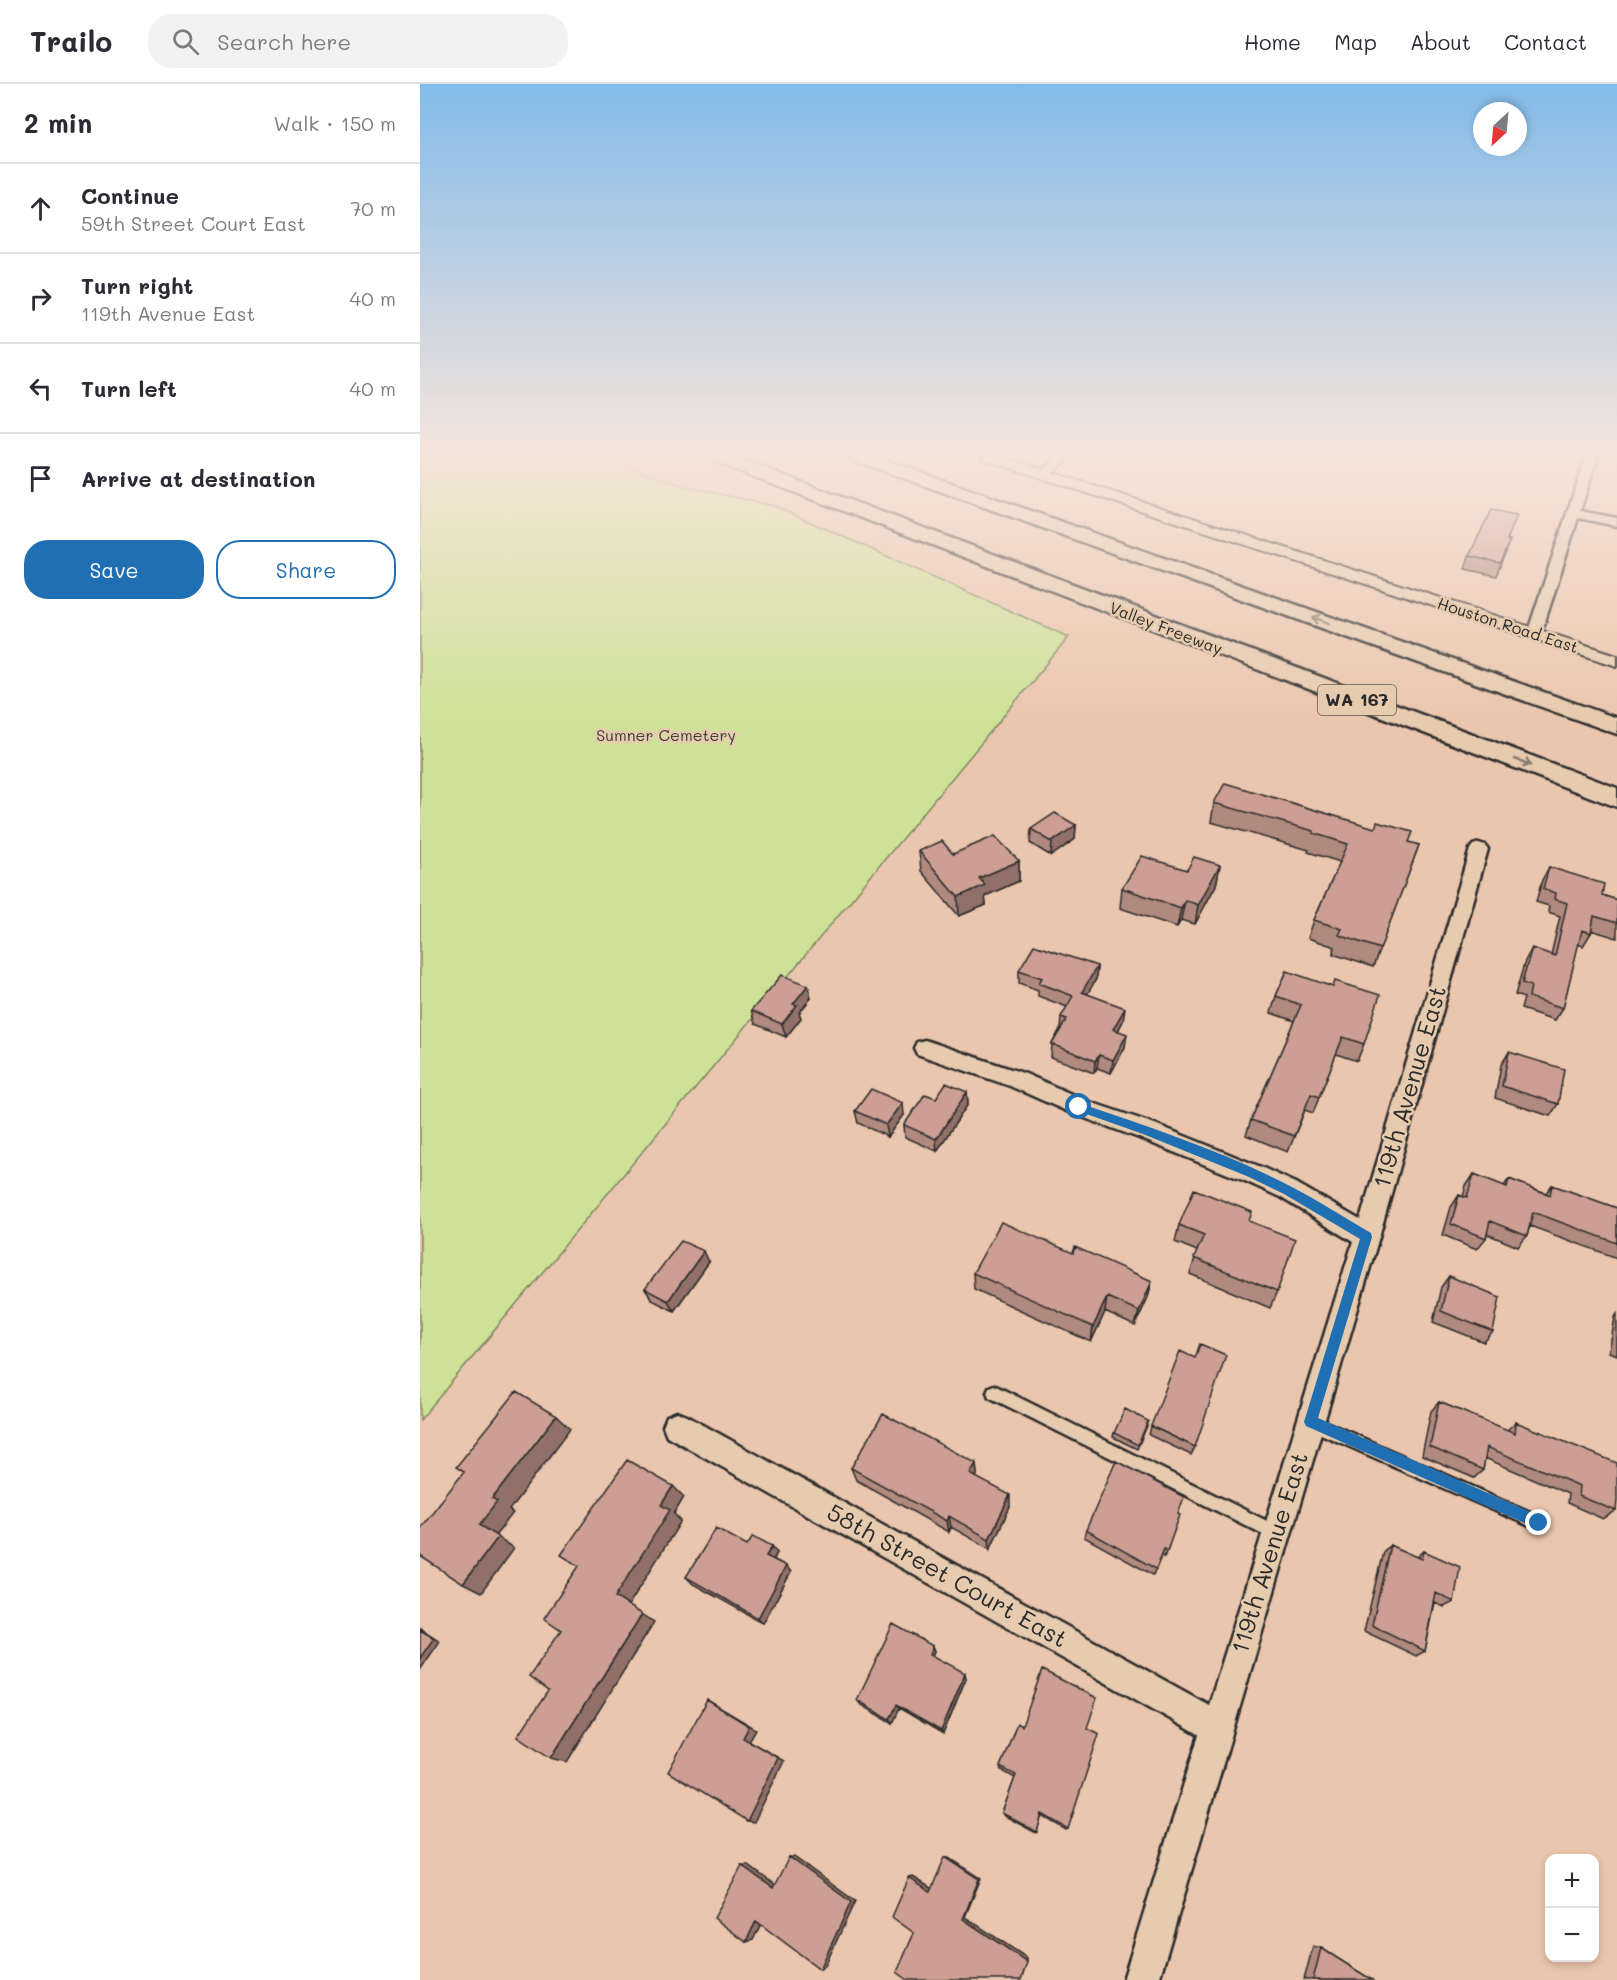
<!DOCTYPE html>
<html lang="en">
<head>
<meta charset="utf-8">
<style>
  :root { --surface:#fff; --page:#f2f2f3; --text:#2b2b33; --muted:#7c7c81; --line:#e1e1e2; --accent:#1f6fb2 }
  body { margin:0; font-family:Mali,sans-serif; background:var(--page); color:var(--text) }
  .controls { position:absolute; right:18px; bottom:18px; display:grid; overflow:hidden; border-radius:12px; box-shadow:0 3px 9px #0003 }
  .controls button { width:54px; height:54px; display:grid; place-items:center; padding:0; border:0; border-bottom:2px solid var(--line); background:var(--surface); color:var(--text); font:30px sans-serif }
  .compass { position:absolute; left:1053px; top:18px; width:54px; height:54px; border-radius:50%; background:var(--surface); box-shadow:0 3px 9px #0003; rotate:206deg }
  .stop { position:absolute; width:18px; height:18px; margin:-14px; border:4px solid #1f6fb2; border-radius:50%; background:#fff }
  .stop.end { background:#1f6fb2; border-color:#fff; box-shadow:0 2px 6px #0008 }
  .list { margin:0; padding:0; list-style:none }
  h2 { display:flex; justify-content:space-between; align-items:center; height:78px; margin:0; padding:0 24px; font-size:26px }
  h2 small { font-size:20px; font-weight:400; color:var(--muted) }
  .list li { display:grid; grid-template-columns:39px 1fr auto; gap:18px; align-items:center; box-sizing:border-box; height:90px; padding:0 24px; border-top:2px solid var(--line) }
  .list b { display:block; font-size:22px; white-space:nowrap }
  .list p { margin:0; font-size:20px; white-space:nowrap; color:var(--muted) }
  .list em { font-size:20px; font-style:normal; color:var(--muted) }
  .actions { display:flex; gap:12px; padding:18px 24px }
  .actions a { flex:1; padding:14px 0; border:2px solid var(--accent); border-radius:24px; text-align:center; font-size:21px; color:var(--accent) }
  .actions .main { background:var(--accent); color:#fff }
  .icon { flex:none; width:33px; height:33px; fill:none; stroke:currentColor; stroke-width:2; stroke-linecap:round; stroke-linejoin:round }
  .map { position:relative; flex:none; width:1197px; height:1896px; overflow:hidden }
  header { display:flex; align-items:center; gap:36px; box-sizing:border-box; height:84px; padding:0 30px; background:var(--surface); border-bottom:2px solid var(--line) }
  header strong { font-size:28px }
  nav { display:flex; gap:33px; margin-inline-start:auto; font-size:21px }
  .search { width:420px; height:54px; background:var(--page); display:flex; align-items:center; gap:15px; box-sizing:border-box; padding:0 21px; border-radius:24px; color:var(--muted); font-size:22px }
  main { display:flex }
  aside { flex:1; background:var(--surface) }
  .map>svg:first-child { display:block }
  .green { fill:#cee297; stroke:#7c8661; stroke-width:1.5 }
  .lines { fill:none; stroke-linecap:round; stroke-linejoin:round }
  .service-casing { stroke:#2b2b2b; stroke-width:5 }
  .minor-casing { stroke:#2b2b2b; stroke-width:5 }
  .tertiary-casing { stroke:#2b2b2b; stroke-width:4 }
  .motorway-casing { stroke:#2b2b2b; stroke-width:5 }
  .service { fill:#e6cbae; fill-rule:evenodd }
  .minor { fill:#e6cbae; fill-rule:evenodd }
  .tertiary { fill:#e6cbae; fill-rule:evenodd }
  .motorway { fill:#e6cbae; fill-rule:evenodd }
  .wall { fill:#b0897f; stroke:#2b2b2b; stroke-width:1.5 }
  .shaded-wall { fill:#906f68; stroke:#2b2b2b; stroke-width:1.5 }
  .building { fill:#cd9f94; stroke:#2b2b2b; stroke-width:1.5 }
  .oneway { stroke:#887b6c }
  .route { fill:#1f6fb2 }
  .labels { text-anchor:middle; stroke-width:5; stroke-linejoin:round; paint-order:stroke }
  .far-street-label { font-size:16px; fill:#2b2b2b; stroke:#e6cbae }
  .far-park-label { font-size:16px; fill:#3b3d36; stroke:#e6cbae }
  .shield { fill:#e6cbae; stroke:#635b52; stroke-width:1.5 }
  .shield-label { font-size:18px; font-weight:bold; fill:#2b2b2b }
  .near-street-label { font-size:24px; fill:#2b2b2b; stroke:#e6cbae }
</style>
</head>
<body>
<header>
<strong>Trailo</strong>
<div class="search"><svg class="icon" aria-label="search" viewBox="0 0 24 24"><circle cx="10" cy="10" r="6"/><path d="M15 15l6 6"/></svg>Search here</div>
<nav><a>Home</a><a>Map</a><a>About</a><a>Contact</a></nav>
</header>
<main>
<aside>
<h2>2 min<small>Walk · 150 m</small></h2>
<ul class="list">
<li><svg class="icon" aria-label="ahead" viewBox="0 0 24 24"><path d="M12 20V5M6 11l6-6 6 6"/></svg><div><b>Continue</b><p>59th Street Court East</p></div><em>70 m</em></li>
<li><svg class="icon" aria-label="right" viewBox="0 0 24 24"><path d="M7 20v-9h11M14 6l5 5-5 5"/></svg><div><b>Turn right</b><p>119th Avenue East</p></div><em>40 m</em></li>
<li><svg class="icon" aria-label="left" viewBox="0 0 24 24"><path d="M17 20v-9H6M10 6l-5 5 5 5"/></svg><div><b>Turn left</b></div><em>40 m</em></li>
<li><svg class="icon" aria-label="arrive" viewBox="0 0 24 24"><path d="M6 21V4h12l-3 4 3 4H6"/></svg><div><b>Arrive at destination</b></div></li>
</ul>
<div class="actions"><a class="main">Save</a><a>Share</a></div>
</aside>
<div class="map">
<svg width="1197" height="1896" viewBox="0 0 1197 1896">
  <rect width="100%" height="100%" fill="#ebc6ae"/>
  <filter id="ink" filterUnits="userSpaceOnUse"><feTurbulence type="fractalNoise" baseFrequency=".0167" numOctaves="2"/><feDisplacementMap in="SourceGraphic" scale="12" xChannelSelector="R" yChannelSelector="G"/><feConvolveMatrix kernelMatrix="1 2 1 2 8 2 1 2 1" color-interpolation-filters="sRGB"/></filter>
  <g filter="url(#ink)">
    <path class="green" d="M0 372H182L263 402 354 422 649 553 0 1336Z"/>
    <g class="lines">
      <defs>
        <path id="service" d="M574 1301 861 1444 863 1449 861 1454 856 1456 851 1454 569 1313 567 1308 569 1303Z
          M890 1331 1124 1434 1126 1439 1124 1444 1119 1446 1114 1444 885 1343 883 1338 885 1333Z"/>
        <path id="minor" d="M639 372H651L629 392H621V388Z
          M1166 372H1178L1160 427 1197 434V442L1158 434 1121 550 1119 553H1109L1107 550Z
          M1059 759 1065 761 1068 765 959 1153 739 1896H703L779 1651 247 1352 243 1342 247 1332 257 1328 267 1332 789 1621 933 1158 860 1113 825 1097 719 1054 651 1029 590 1002 497 970 494 964 497 958 505 956 606 990 667 1017 735 1040 841 1083 876 1099 940 1136 1050 765 1053 761Z"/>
        <path id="tertiary" d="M561 372H581L1197 571V582L563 375Z"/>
        <path id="motorway" d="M287 372H312L1197 704V723L290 376Z
          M430 372H455L1197 634V650L433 376Z"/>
      </defs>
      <use href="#service" class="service-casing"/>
      <use href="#minor" class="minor-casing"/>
      <use href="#tertiary" class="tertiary-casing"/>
      <use href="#motorway" class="motorway-casing"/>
      <use href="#service" class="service"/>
      <use href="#minor" class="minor"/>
      <use href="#tertiary" class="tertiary"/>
      <use href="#motorway" class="motorway"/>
    </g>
    <path class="wall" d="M1094 372H1113L1112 375Z
      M1087 456 1085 469 1076 492 1045 485 1049 472Z
      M794 719 988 758 999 761 953 883 913 870 915 863 888 854 894 836 920 778 888 768 889 766 791 738Z
      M656 741 655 755 631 772 610 759 611 745Z
      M499 767 599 777V797L565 812 566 821 539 832 501 787Z
      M800 781 796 801 775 840 761 836 757 843 700 824 702 804 767 786Z
      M1129 783 1182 811 1197 816V854L1171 846V849L1163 862 1158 860 1143 924 1135 936 1101 925 1104 914 1095 911 1105 877 1112 864 1131 871 1140 832 1128 828 1129 822 1116 818 1122 796Z
      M677 882 676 895 667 910 703 937 698 947 705 963 691 989 677 984 674 989 631 973 632 960 640 945 641 933 647 923 618 912V906L599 899V886Z
      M867 887 944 960 937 977 916 970 893 1029 885 1026 868 1068 826 1051 831 1036 874 937 851 929 856 912Z
      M388 901 391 914 379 929 381 934 366 953 335 940 331 927Z
      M1089 968 1138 1020 1130 1032 1075 1014 1081 981Z
      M547 1008 548 1020 517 1067 485 1053 484 1041 516 1014Z
      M435 1027 484 1031 468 1053 438 1039Z
      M1054 1090 1084 1102 1089 1095 1126 1109 1132 1101 1197 1124V1174L1110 1142 1107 1152 1098 1163 1067 1150 1066 1154 1057 1165 1023 1151 1031 1123 1039 1111 1043 1113 1046 1102Z
      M829 1137 857 1208 850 1224 770 1190 777 1167 755 1158 759 1141Z
      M653 1169 732 1197 728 1213 715 1242 685 1228 671 1258 554 1205 553 1189Z
      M289 1178 254 1227 232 1216 225 1205Z
      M1029 1192 1073 1248 1064 1258 1013 1238 1021 1203Z
      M1197 1230V1271L1189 1268 1195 1233Z
      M1019 1318 1087 1346 1096 1338 1196 1427 1183 1435 1147 1419 1148 1410 1065 1374 1063 1386 1054 1394 1002 1372 1011 1327Z
      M727 1342 717 1365 693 1353 694 1349Z
      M731 1342 775 1363 771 1371 729 1351Z
      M556 1379 557 1391 556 1393 590 1423 570 1465 531 1443 529 1448 436 1396 431 1384Z
      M758 1430 747 1467 744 1473 741 1472 733 1491 664 1453 666 1446Z
      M327 1461 352 1462 357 1469 353 1475 366 1482 371 1488 343 1539 273 1500 266 1493Z
      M970 1461 997 1473 1004 1467 1034 1518 1024 1523 1015 1519 1005 1567 996 1572 944 1547 963 1468Z
      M513 1562 515 1567 513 1572 546 1594 523 1650 479 1624 472 1639 440 1620 437 1616Z
      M602 1642 667 1644 648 1745 646 1746 622 1732 616 1749 583 1731 582 1729 595 1694 581 1686 580 1683Z
      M893 1862 901 1864 952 1896H884Z"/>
    <path class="shaded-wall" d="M656 741 655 755 631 772 632 758Z
      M599 777V797L565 812 566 821 539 832 538 813 559 794Z
      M800 781 796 801 775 840 778 821Z
      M765 816 761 836 757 843 761 824Z
      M677 882 676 895 661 921 662 908Z
      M388 901 391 914 379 929 381 934 366 953 362 940 373 920Z
      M705 924 703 937 692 958 693 945Z
      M707 950 705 963 691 989 693 976Z
      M679 971 677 984 674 989 675 977Z
      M547 1008 548 1020 517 1067 516 1055Z
      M483 1019 484 1031 468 1053 466 1041Z
      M284 1167 289 1178 254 1227 248 1217Z
      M732 1197 728 1213 715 1242 719 1227Z
      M687 1213 685 1228 671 1258 673 1243Z
      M136 1332 150 1345 89 1426 93 1429 75 1452 59 1441 72 1415Z
      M556 1379 557 1391 551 1402 550 1390Z
      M253 1402 264 1413 254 1430 261 1437 208 1522 195 1513 241 1421Z
      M590 1411V1423L570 1465 569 1455Z
      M529 1432 531 1443 529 1448 527 1437Z
      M78 1453 94 1464 61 1509 43 1500Z
      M352 1462 357 1469 352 1478 346 1472Z
      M366 1482 371 1488 343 1539 338 1534Z
      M222 1530 234 1538 147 1678 131 1674Z
      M0 1544 20 1557 0 1586Z
      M513 1562 515 1567 512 1575 510 1570Z
      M545 1589 546 1594 523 1650 521 1647Z
      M287 1616 336 1645 329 1657 364 1677 334 1738 327 1737 323 1654Z
      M476 1621 479 1624 472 1639 469 1635Z
      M369 1773H374L435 1817 405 1882 400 1885Z
      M525 1773H528L561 1794 545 1833 607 1874V1878L543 1835Z
      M322 1782H329L359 1804H353Z
      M493 1793 514 1806 510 1808 489 1794Z
      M343 1836 333 1856 326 1858 336 1837Z"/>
    <path class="building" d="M1071 426 1097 431 1087 456H1090L1080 479 1049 472Z
      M805 699 955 744 957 738 992 748 988 758 999 761 960 865 919 851 922 845 894 836 928 760 893 749 894 747 794 719Z
      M635 729 656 741 632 758 611 745Z
      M575 752 599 777 559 794 565 801 538 813 499 767 522 757 533 770Z
      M722 772 767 786 774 773 800 781 778 821 765 816 761 824 702 804Z
      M1129 783 1184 800 1182 811 1197 816V839L1174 832 1171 849 1162 846 1143 924 1109 913 1111 902 1102 899 1112 864 1135 872 1147 819 1135 815 1136 809 1123 805Z
      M614 861 677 882 662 908 705 924 693 945 707 950 693 976 679 971 675 977 632 960 647 935 641 933 653 912 619 899 622 894 599 886Z
      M867 887 913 903 915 897 960 911 944 960 923 953 899 1013 891 1010 874 1052 831 1036 881 921 856 912Z
      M362 891 388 901 373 920 377 921 362 940 331 927Z
      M1089 968 1144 985 1138 1020 1082 1002Z
      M526 999 547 1008 516 1055 484 1041 505 1010 516 1014Z
      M451 1005 483 1019 466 1041 435 1027Z
      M1054 1090 1087 1103 1089 1095 1130 1111 1132 1101 1197 1124V1159L1113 1128 1107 1152 1070 1137 1066 1154 1031 1140 1039 1111 1047 1114Z
      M774 1105 832 1128 829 1137 875 1155 857 1208 774 1174 784 1151 759 1141Z
      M581 1138 653 1169 655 1163 732 1197 719 1227 687 1213 673 1243 553 1189Z
      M261 1157 284 1167 248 1217 225 1205Z
      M1029 1192 1080 1213 1073 1248 1021 1227Z
      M780 1260 806 1271 775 1363 731 1342 760 1267 775 1274Z
      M96 1308 136 1332 72 1415 77 1418 59 1441 78 1453 43 1500 0 1472V1444L44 1388 36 1383Z
      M1019 1318 1095 1349 1096 1338 1197 1379V1416L1196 1427 1159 1412 1160 1402 1067 1363 1063 1386 1010 1363Z
      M705 1325 728 1337 718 1361 694 1349Z
      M463 1330 556 1379 550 1390 590 1411 569 1455 529 1432 527 1437 431 1384Z
      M207 1376 253 1402 241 1421 250 1426 195 1513 222 1530 131 1674 98 1652 128 1607 109 1593 141 1546 124 1534 159 1482 141 1471Z
      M696 1377 764 1413 758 1430 760 1431 747 1467 744 1465 736 1485 666 1446Z
      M296 1444 327 1461 333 1452 352 1462 346 1472 366 1482 338 1534 266 1493Z
      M970 1461 1002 1475 1004 1467 1040 1483 1034 1518 1016 1509 1005 1567 952 1541Z
      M473 1540 513 1562 510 1570 545 1589 521 1647 476 1621 469 1635 437 1616Z
      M0 1546 14 1554 0 1574Z
      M622 1586 677 1614 667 1644 679 1650 648 1745 622 1730 617 1748 582 1729 596 1691 580 1683 597 1639 602 1642Z
      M287 1616 329 1642 323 1654 358 1674 327 1737 248 1688Z
      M369 1773 431 1818 400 1885 336 1837 326 1858 294 1834 322 1782 353 1804Z
      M525 1773 559 1795 543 1835 607 1878 601 1896H488L477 1888 494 1849 472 1833 489 1794 510 1808Z
      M901 1864 952 1896H893Z"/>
    <defs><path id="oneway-shaft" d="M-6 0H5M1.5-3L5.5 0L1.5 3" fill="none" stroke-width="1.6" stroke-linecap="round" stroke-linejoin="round" transform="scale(1.5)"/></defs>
    <g class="oneway">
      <use href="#oneway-shaft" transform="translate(901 536) rotate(-160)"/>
      <use href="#oneway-shaft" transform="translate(1103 678) rotate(21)"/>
    </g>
  </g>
  <linearGradient id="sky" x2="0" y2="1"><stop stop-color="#83bbe9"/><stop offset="0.58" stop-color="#f6e5db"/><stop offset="1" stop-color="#f6e5db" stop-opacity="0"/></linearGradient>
  <rect width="1197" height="637" fill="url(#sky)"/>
  <path class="route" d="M659 1019C730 1043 805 1068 872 1103 899 1117 925 1134 951 1149L952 1153 898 1334 1124 1434 1126 1439 1124 1443 1119 1445 1114 1443 886 1342 884 1338 940 1155 864 1110 829 1093 723 1050 655 1026V1020Z"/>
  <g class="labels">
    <g class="far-street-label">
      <text transform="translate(1088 541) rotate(18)" y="6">Houston Road East</text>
      <text transform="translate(746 544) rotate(21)" y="6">Valley Freeway</text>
    </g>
    <g class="far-park-label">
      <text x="246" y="657">Sumner Cemetery</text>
    </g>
    <rect class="shield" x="898" y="601" width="78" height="30" rx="4.5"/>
    <g class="shield-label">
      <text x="937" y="622">WA 167</text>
    </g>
    <g class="near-street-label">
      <text transform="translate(990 1003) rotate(-74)" y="8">119th Avenue East</text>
      <text transform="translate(850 1469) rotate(-73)" y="8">119th Avenue East</text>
      <text transform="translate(527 1492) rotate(29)" y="8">58th Street Court East</text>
    </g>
  </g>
</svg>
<div class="controls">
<button>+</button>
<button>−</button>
</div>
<svg class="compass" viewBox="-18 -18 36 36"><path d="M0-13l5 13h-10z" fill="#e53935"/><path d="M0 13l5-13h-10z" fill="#7c7c81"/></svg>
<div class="stop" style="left:659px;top:1023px"></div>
<div class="stop end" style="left:1119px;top:1439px"></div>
</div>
</main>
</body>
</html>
